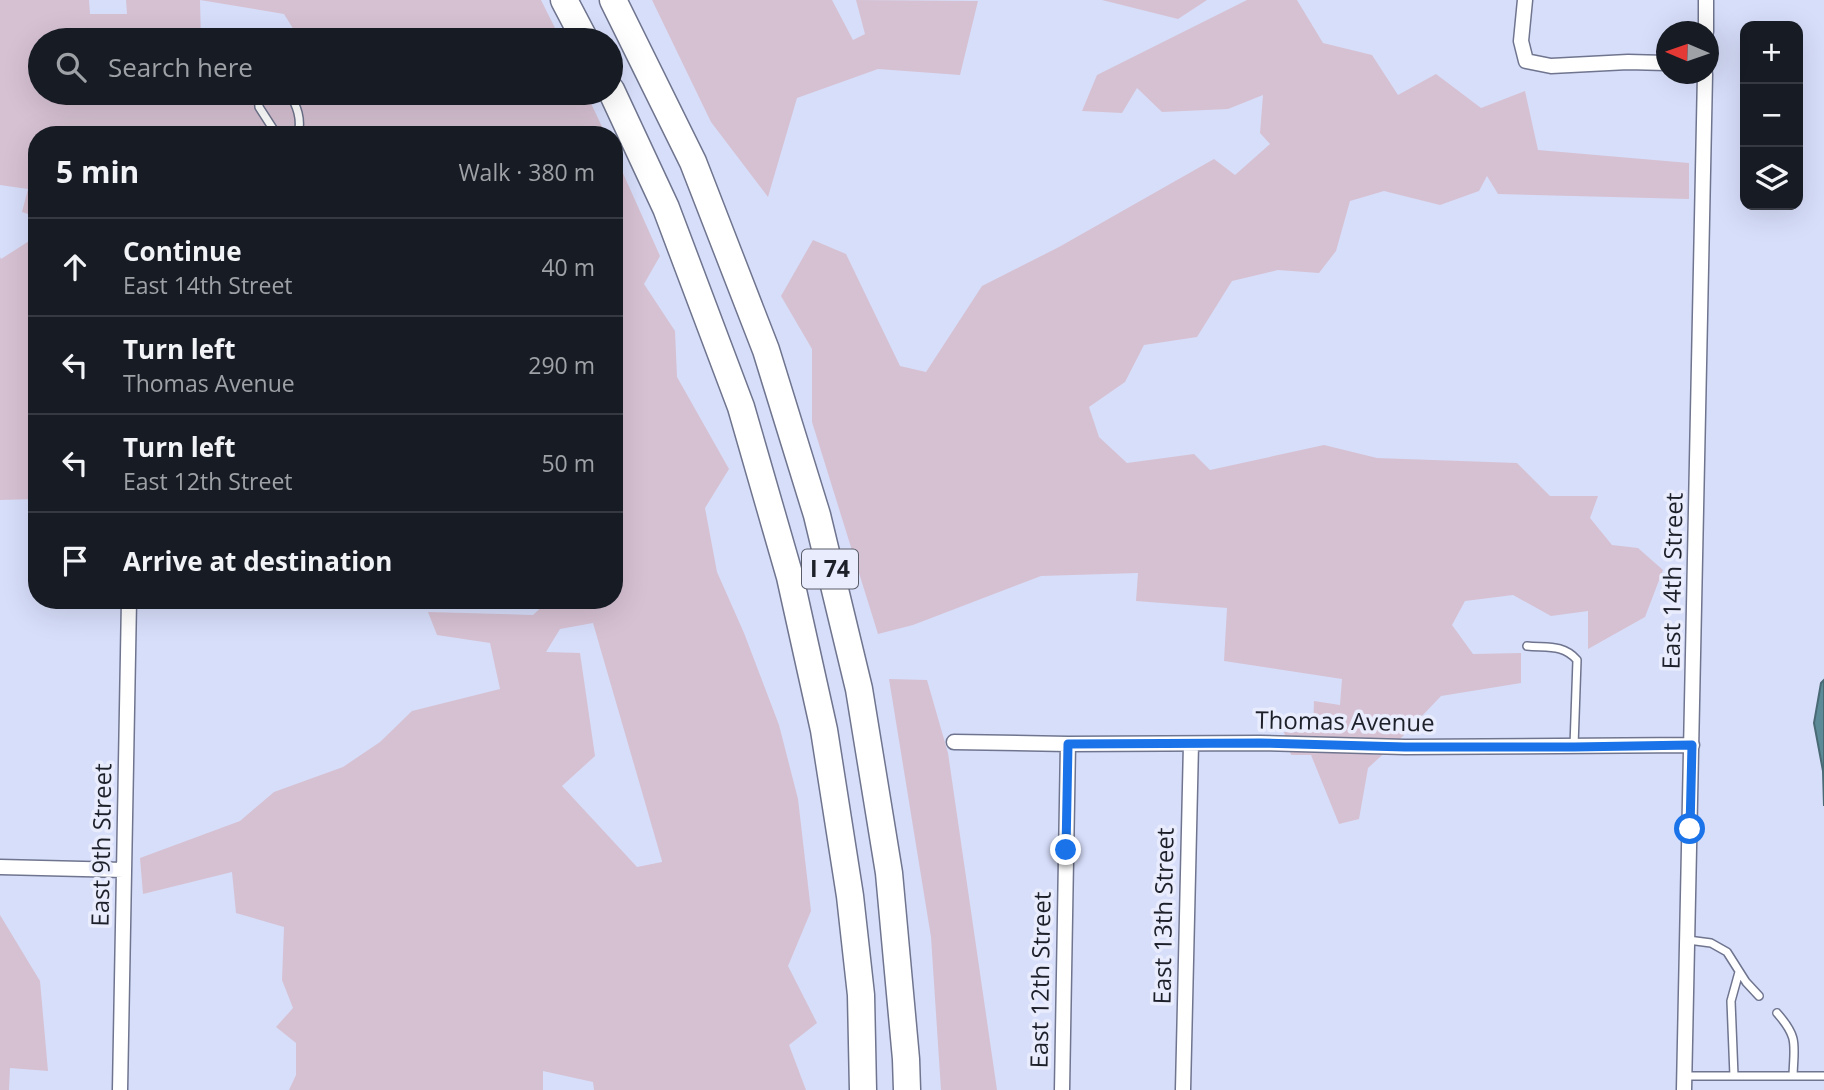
<!DOCTYPE html>
<html lang="en">
<head>
<meta charset="utf-8">
<style>
  :root { --surface:#171b24; --page:#20242c; --text:#f1f3f6; --muted:#9ea1a6; --line:#363941 }
  body { margin:0; font-family:"Open Sans",sans-serif; background:var(--page); color:var(--text) }
  .controls { position:absolute; right:21px; top:21px; display:grid; overflow:hidden; border-radius:14px; box-shadow:0 7px 28px #0002 }
  .controls button { width:63px; height:63px; display:grid; place-items:center; padding:0; border:0; border-bottom:2px solid var(--line); background:var(--surface); color:var(--text); font:35px sans-serif }
  .compass { position:absolute; left:1656px; top:21px; width:63px; height:63px; border-radius:50%; background:var(--surface); box-shadow:0 7px 28px #0002; rotate:272deg }
  .stop { position:absolute; width:21px; height:21px; margin:-16px; border:5px solid #1a73e8; border-radius:50%; background:#fff }
  .stop.end { background:#1a73e8; border-color:#fff; box-shadow:0 2px 7px #0008 }
  .list { margin:0; padding:0; list-style:none }
  h2 { display:flex; justify-content:space-between; align-items:center; height:91px; margin:0; padding:0 28px; font-size:30px }
  h2 small { font-size:23px; font-weight:400; color:var(--muted) }
  .list li { display:grid; grid-template-columns:46px 1fr auto; gap:21px; align-items:center; box-sizing:border-box; height:98px; padding:0 28px; border-top:2px solid var(--line) }
  .list b { display:block; font-size:26px; white-space:nowrap }
  .list p { margin:0; font-size:23px; white-space:nowrap; color:var(--muted) }
  .list em { font-size:23px; font-style:normal; color:var(--muted) }
  .icon { flex:none; width:38px; height:38px; fill:none; stroke:currentColor; stroke-width:2; stroke-linecap:round; stroke-linejoin:round }
  .map { position:relative; flex:none; width:1824px; height:1090px; overflow:hidden }
  .search { position:absolute; background:var(--surface); box-shadow:0 7px 28px #0002; left:28px; top:28px; width:595px; height:77px; display:flex; align-items:center; gap:18px; box-sizing:border-box; padding:0 24px; border-radius:38px; color:var(--muted); font-size:26px }
  .panel { position:absolute; background:var(--surface); box-shadow:0 7px 28px #0002; left:28px; top:126px; width:595px; height:483px; border-radius:28px }
  .map>svg:first-child { display:block }
  .green { fill:#d6c1d2; fill-rule:evenodd }
  .water { fill:#5c8a96; stroke:#496a75; stroke-width:2 }
  .lines { fill:none; stroke-linecap:round; stroke-linejoin:round }
  .service-casing { stroke:#6f758e; stroke-width:10 }
  .minor-casing { stroke:#6f758e; stroke-width:17 }
  .motorway-casing { stroke:#6f758e; stroke-width:29 }
  .service { stroke:#fff; stroke-width:7 }
  .minor { stroke:#fff; stroke-width:14 }
  .motorway { stroke:#fff; stroke-width:26 }
  .route { stroke:#1a73e8; stroke-width:9 }
  .labels { text-anchor:middle; stroke-width:7; stroke-linejoin:round; paint-order:stroke }
  .shield { fill:#e8ecfd; stroke:#5a5d69; stroke-width:2 }
  .shield-label { font-size:23px; font-weight:bold; fill:#1d2029 }
  .street-label { font-size:24px; fill:#1d2029; stroke:#e8ecfd }
</style>
</head>
<body>
<div class="map">
<svg width="1824" height="1090" viewBox="0 0 1824 1090">
  <rect width="100%" height="100%" fill="#d7defa"/>
  <path class="green" d="M0 0H89L90 14H127L126 0H541L561 40H300L284 14 200 0 201 40H40V93H266L268 97 277 93H586L606 135H37V217L22 212 28 189 0 185Z
    M652 0H832L853 40 865 34 856 0 978 1 960 75 878 69 797 98 768 197 711 122Z
    M1102 0H1207L1178 19Z
    M1247 0H1297L1323 43 1372 55 1398 95 1436 74 1481 108 1525 91 1538 150 1689 163V199L1498 194 1487 176 1479 191 1440 205 1384 191 1350 201 1336 251 1319 273 1278 270 1232 281 1197 337 1144 345 1125 382 1089 407 1099 437 1127 463 1194 454 1210 470 1324 445 1377 458 1517 463 1550 496H1598L1590 518 1612 545 1638 548 1663 570 1645 617 1588 649V611L1551 616 1513 595 1465 601 1452 625 1473 654 1521 653V683L1441 696 1402 737 1368 768 1359 819 1339 824 1311 755H1291L1284 732H1313L1314 701 1340 705 1342 679 1224 661 1227 608 1136 601 1138 573 1041 576 913 625 878 634 812 422V349L781 296 813 240 846 254 900 366 926 372 982 286 1059 247 1214 159 1235 175 1270 144 1260 133 1263 95 1228 109 1162 112 1137 88 1122 113 1082 111 1097 75Z
    M614 153 660 256 644 284 675 331 677 377 729 469 705 508 717 572 744 633 779 725 798 799 811 911 788 966 817 1023 789 1045 806 1090H594L593 1082 543 1071V1090H289L296 1075V1043L276 1027 293 1008 282 980 284 927 236 913 232 872 143 894 140 858 240 821 274 792 343 767 380 742 412 711 500 689 490 643 437 635 428 612 533 615 549 600H614ZM593 623 662 861V862L637 867 562 786 595 756 580 653 546 652 560 629Z
    M37 236V499L0 500V257L1 259Z
    M889 679 927 680 948 753 997 1090H941L931 937Z
    M0 915 40 981 48 1071 10 1068 9 1090H0Z"/>
  <path class="water" d="M1824 680V806L1823 771 1814 723 1821 683Z"/>
  <g class="lines">
    <defs>
      <path id="service" d="M258 93 259 107 277 135
        M289 93C297 106 302 119 298 135
        M1527 646C1547 648 1563 644 1577 660L1574 746
        M1688 940 1711 943 1727 952 1746 982 1759 996
        M1777 1013C1799 1038 1794 1044 1793 1076
        M1684 1076H1824
        M1734 1076 1731 1001 1739 972"/>
      <path id="minor" d="M1525 0 1521 41 1526 61 1551 66 1628 62 1666 63
        M1706 32V0
        M954 742 1068 744 1260 743 1405 747 1692 745
        M0 867 124 870
        M120 1090 129 600
        M1062 1090 1068 744
        M1183 1090 1191 744
        M1684 1090 1705 74"/>
      <path id="motorway" d="M564 0 585 40
        M613 0 693 162 766 350 817 515 859 689 889 873 906 1059 907 1090
        M611 90 666 208 741 407 790 577 824 730 850 896 861 995 863 1090"/>
    </defs>
    <use href="#service" class="service-casing"/>
    <use href="#minor" class="minor-casing"/>
    <use href="#motorway" class="motorway-casing"/>
    <use href="#service" class="service"/>
    <use href="#minor" class="minor"/>
    <use href="#motorway" class="motorway"/>
  </g>
  <g class="lines">
    <path class="route" d="M1066 850 1068 744 1260 743 1405 747H1574L1692 745 1690 829"/>
  </g>
  <g class="labels">
    <rect class="shield" x="802" y="549.5" width="56" height="39" rx="5"/>
    <g class="shield-label">
      <text x="830" y="577">I 74</text>
    </g>
    <g class="street-label">
      <text transform="translate(1673 581) rotate(-89)" y="8">East 14th Street</text>
      <text transform="translate(1345 722) rotate(1)" y="8">Thomas Avenue</text>
      <text transform="translate(102 845) rotate(-89)" y="8">East 9th Street</text>
      <text transform="translate(1164 916) rotate(-89)" y="8">East 13th Street</text>
      <text transform="translate(1041 980) rotate(-89)" y="8">East 12th Street</text>
    </g>
  </g>
</svg>
<div class="controls">
<button>+</button>
<button>−</button>
<button><svg class="icon" aria-label="layers" viewBox="0 0 24 24"><path d="M12 4l9 5-9 5-9-5zM3 14l9 5 9-5"/></svg></button>
</div>
<svg class="compass" viewBox="-18 -18 36 36"><path d="M0-13l5 13h-10z" fill="#e53935"/><path d="M0 13l5-13h-10z" fill="#9ea1a6"/></svg>
<div class="stop" style="left:1690px;top:829px"></div>
<div class="stop end" style="left:1066px;top:850px"></div>
<div class="search"><svg class="icon" aria-label="search" viewBox="0 0 24 24"><circle cx="10" cy="10" r="6"/><path d="M15 15l6 6"/></svg>Search here</div>
<section class="panel">
<h2>5 min<small>Walk · 380 m</small></h2>
<ul class="list">
<li><svg class="icon" aria-label="ahead" viewBox="0 0 24 24"><path d="M12 20V5M6 11l6-6 6 6"/></svg><div><b>Continue</b><p>East 14th Street</p></div><em>40 m</em></li>
<li><svg class="icon" aria-label="left" viewBox="0 0 24 24"><path d="M17 20v-9H6M10 6l-5 5 5 5"/></svg><div><b>Turn left</b><p>Thomas Avenue</p></div><em>290 m</em></li>
<li><svg class="icon" aria-label="left" viewBox="0 0 24 24"><path d="M17 20v-9H6M10 6l-5 5 5 5"/></svg><div><b>Turn left</b><p>East 12th Street</p></div><em>50 m</em></li>
<li><svg class="icon" aria-label="arrive" viewBox="0 0 24 24"><path d="M6 21V4h12l-3 4 3 4H6"/></svg><div><b>Arrive at destination</b></div></li>
</ul>
</section>
</div>
</body>
</html>
